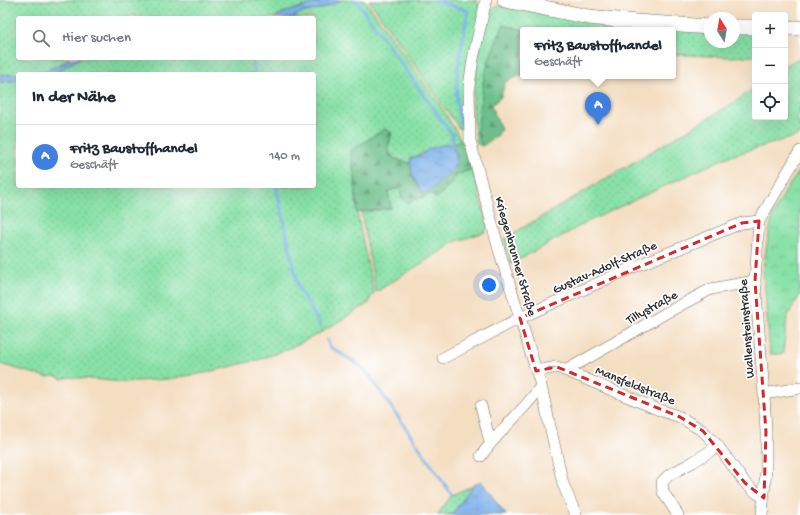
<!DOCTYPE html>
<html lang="de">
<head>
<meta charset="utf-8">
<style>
  :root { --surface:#fff; --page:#f6f6f7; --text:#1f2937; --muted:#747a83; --line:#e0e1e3; --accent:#d1495b }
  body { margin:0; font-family:"Gochi Hand",sans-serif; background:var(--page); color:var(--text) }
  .controls { position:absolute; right:12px; top:12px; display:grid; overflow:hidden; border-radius:4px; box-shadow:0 4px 16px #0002 }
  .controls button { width:36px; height:36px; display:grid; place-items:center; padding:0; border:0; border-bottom:1px solid var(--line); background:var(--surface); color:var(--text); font:20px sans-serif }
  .compass { position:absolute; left:704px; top:12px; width:36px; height:36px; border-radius:50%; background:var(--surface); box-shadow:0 4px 16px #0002; rotate:349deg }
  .you { position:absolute; left:489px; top:285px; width:14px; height:14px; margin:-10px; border:3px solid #fff; border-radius:50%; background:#1a73e8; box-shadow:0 0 0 6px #1a73e833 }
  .badge { display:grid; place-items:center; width:26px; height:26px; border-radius:50%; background:var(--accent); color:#fff; font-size:13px; font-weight:700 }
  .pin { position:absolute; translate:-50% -33px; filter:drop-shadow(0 1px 2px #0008) }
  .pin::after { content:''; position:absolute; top:21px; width:14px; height:12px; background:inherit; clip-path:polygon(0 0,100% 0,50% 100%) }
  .popup { position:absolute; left:520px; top:27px; width:156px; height:52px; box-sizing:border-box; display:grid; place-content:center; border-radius:4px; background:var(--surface); filter:drop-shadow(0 1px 3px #0005); font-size:13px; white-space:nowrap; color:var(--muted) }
  .popup b { font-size:15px; color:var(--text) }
  .popup::after { content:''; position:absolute; left:50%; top:100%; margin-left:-8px; border:8px solid transparent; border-top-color:var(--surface) }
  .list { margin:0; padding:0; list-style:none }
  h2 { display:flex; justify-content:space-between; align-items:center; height:52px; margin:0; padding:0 16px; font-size:17px }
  h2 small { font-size:13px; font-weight:400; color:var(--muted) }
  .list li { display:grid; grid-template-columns:26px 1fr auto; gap:12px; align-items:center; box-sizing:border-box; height:64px; padding:0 16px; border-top:1px solid var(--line) }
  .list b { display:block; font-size:15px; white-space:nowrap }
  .list p { margin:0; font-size:13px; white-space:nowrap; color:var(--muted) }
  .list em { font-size:13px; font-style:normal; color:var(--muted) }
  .icon { flex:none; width:22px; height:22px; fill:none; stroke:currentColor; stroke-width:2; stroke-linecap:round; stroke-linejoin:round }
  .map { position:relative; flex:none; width:800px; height:515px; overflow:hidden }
  .search { position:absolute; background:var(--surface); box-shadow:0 4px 16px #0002; left:16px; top:16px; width:300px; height:44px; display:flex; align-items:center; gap:10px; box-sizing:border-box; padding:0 14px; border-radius:4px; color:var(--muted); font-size:15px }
  .panel { position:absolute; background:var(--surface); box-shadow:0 4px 16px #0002; left:16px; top:72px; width:300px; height:116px; border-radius:4px }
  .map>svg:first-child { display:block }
  .grass { fill:url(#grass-dots); stroke:#5a8669 }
  .forest { fill:url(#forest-firs); stroke:#4c755c }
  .park { fill:url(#park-crowns); stroke:#5a8669 }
  .water { fill:url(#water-ripples); stroke:#536e8a }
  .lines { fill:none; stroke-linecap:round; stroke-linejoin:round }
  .stream { stroke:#7bb0e9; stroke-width:3 }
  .street-casing { stroke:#716a60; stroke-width:12 }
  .secondary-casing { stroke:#716a60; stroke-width:16 }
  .street { stroke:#fff; stroke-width:11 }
  .secondary { stroke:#fff; stroke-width:15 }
  .oneway { fill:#a0a0a0 }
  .marked { fill:none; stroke:#d62828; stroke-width:3; stroke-dasharray:8 5; stroke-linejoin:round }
  .labels { text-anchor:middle; stroke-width:3.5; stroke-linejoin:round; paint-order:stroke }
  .street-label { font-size:13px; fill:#2b2b2b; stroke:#fff }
</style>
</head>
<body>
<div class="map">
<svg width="800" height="515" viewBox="0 0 800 515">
  <defs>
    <pattern id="grass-dots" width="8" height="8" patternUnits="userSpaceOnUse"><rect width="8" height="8" fill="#88e1a7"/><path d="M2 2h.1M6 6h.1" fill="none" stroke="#76c190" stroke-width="1.8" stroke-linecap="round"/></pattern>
    <pattern id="forest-firs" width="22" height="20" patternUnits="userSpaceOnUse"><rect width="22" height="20" fill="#6ebf8c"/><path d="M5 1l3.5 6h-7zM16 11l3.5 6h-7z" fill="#5b9b73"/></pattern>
    <pattern id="park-crowns" width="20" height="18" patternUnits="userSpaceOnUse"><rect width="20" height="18" fill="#88e1a7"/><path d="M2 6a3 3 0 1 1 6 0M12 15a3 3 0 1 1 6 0" fill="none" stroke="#76c190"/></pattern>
    <pattern id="water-ripples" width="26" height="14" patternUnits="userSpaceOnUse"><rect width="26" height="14" fill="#7bb0e9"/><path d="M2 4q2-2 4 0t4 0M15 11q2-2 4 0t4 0" fill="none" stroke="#658fbd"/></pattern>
  </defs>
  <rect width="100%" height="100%" fill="#fff"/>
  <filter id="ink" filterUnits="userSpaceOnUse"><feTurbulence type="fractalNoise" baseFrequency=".025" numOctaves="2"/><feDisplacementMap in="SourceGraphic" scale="8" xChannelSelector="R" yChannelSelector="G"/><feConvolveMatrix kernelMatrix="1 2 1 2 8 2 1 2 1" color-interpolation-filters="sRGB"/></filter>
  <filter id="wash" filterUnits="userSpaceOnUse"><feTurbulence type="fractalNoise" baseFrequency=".012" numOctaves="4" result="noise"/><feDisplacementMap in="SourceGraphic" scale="16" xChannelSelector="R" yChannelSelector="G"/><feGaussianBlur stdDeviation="0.9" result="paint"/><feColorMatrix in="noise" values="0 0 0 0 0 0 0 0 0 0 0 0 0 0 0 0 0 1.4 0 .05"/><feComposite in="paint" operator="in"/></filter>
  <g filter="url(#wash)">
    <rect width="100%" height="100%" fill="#f4dec2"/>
    <path class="grass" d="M0 0H324L283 13 274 18H149L132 16 125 18H18V58H70C52 73 25 73 2 76L0 75Z
      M342 0H365L442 108 461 140 452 145C436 142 425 154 411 158L410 163 395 159 387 150 392 133 385 129 350 151 355 180 357 213 374 294 371 296 369 303 318 334 288 349 258 360 204 373 168 379 122 382 70 377 62 379 56 376 46 377 0 364V82L18 80V186H314V74H53L80 58H314V18H292L301 13 324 8Z
      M369 0H476L479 4 481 13 465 131H463L459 128Z
      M502 5 710 31V42H734V32L755 33V56L726 57 673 54V30H525L503 25 477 132 482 146 477 144C468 101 476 54 489 11L495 7Z
      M800 58V116L797 118 800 126V135L727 157 589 221 511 264 504 239 735 102 755 87V117H785V65Z
      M472 169 488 226 485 232 457 241 376 292 361 212 391 208 388 191 400 188 402 199 432 194 435 198 457 175Z
      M472 486 452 515H437L452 495Z"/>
    <path class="forest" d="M503 25 525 30H523V76H519L505 82 501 97 491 105 501 129 497 136 482 146 477 132 484 78 489 59Z
      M385 129 392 133 387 150 395 159 410 163 424 194 438 184 451 171 454 151 452 145 461 140 470 157 472 169 457 175 447 188 435 199 432 194 407 202 402 199 400 188 388 191 391 208 357 213 355 180 350 151Z"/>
    <path class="park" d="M800 170V295L787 317 783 354H770L763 269 767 243 773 214 788 187Z"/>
    <path class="water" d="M324 0H342L324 8 301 13 292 18H274L283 13Z
      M70 58H80L53 74H18V80L0 82V75L45 71 65 63Z
      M447 144 452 145C454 149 457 156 457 160 456 171 432 189 424 194 416 186 408 169 411 158L422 155 428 149Z
      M481 481 506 515H452L472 486Z"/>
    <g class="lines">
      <path class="stream" d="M356 0 453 136 452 145
        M435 0 468 11C462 45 450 91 461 124
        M252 58 255 74
        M276 186 298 286 321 327
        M327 340 330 347 356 363 367 372 452 495"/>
    </g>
  </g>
  <g filter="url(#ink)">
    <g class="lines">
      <defs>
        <path id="street" d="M486 0 473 59 469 86 470 141 499 250 541 386 563 484 576 515
          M443 358 520 318 629 269 742 223 759 221
          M567 370 666 313 711 289 755 281
          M536 371 557 367 657 409 680 417 703 431 718 446 745 483 758 494 764 498
          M764 394 800 388
          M481 406 490 442
          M481 456C499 430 524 411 541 386
          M678 515 663 492 662 482 669 475 693 462 718 446
          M762 515 766 470V432L764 394 755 281 759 221 800 151"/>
        <path id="secondary" d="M505 0 589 17 636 22 710 27
          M734 27H755
          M785 28H800"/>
      </defs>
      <use href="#street" class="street-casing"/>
      <use href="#secondary" class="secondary-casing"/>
      <use href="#street" class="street"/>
      <use href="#secondary" class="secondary"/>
    </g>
    <defs><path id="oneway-solid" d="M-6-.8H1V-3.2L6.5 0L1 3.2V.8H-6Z"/></defs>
    <use class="oneway" href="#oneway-solid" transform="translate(551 369) rotate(171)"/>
  </g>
  <path class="marked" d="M759 221 755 281 766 432 764 498 745 483 703 431 680 417 557 367 536 371 520 318 742 223Z"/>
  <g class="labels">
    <g class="street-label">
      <text transform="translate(517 256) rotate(74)" y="5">Kriegenbrunner Straße</text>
      <text transform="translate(604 266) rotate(-24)" y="5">Gustav-Adolf-Straße</text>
      <text transform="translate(651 306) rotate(-29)" y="5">Tillystraße</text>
      <text transform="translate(745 329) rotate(-94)" y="5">Wallensteinstraße</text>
      <text transform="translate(636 384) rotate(22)" y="5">Mansfeldstraße</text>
    </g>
  </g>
</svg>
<div class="controls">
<button>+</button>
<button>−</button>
<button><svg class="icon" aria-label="locate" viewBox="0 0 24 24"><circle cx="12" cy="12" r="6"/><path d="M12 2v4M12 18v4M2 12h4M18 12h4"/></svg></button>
</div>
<svg class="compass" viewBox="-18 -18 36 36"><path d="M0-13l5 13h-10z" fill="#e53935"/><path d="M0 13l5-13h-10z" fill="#747a83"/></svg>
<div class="you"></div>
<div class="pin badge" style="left:598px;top:125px;background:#3f7fe0">A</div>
<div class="popup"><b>Fritz Baustoffhandel</b>Geschäft</div>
<div class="search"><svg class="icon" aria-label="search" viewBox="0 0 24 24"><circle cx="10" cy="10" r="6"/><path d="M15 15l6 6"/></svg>Hier suchen</div>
<section class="panel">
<h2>In der Nähe<small></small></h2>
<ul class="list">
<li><span class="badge" style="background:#3f7fe0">A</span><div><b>Fritz Baustoffhandel</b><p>Geschäft</p></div><em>140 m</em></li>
</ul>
</section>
</div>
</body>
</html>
